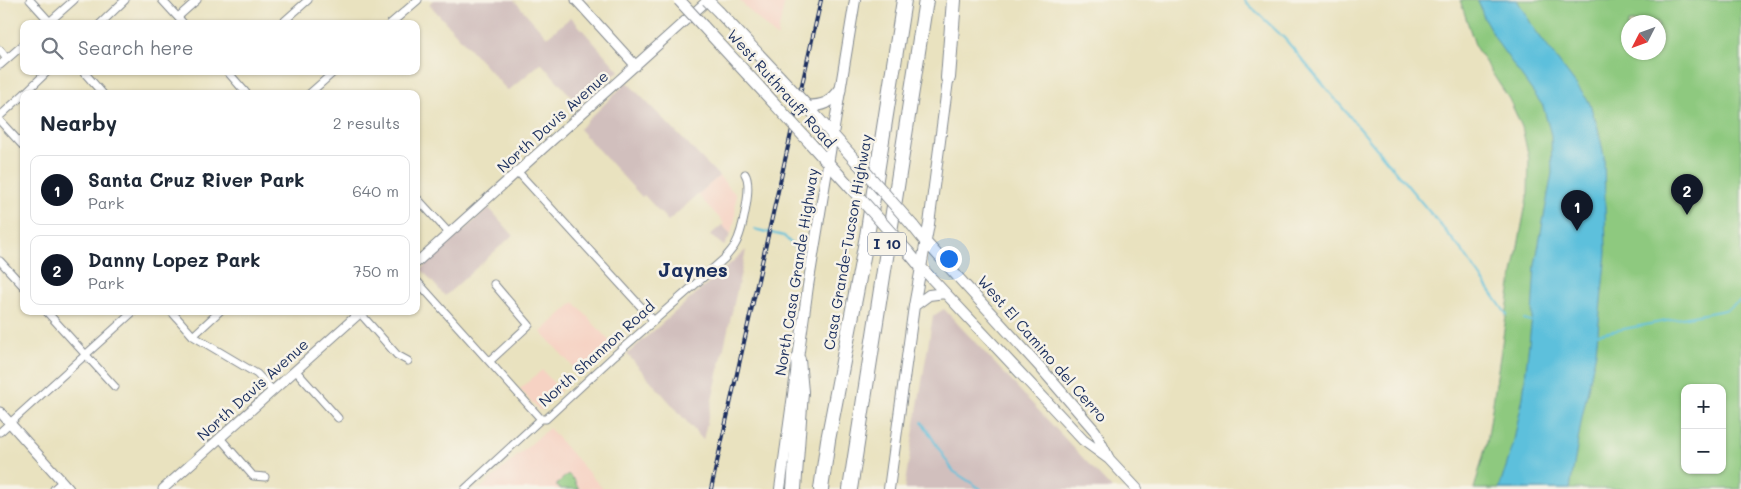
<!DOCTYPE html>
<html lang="en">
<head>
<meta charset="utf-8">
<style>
  :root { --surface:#fff; --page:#f6f6f7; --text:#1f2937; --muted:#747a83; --line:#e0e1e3; --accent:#111827 }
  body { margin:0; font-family:Mali,sans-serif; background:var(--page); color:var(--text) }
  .controls { position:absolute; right:15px; bottom:15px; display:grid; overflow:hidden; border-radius:10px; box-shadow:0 1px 4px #0004 }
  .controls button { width:45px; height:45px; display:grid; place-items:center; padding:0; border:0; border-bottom:1px solid var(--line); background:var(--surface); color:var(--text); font:25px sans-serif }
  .compass { position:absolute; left:1621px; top:15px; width:45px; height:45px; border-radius:50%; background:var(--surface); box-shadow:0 1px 4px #0004; rotate:228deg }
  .you { position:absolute; left:948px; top:258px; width:18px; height:18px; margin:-12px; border:4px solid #fff; border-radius:50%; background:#1a73e8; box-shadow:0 0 0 8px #1a73e833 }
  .badge { display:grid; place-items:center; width:32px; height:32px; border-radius:50%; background:var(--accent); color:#fff; font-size:16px; font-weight:700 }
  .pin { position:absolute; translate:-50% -41px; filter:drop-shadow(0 1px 2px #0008) }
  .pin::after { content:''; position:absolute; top:26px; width:18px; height:15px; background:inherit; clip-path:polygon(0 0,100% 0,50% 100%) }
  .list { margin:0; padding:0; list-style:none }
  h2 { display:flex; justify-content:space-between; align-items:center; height:65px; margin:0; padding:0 20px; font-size:21px }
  h2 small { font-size:16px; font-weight:400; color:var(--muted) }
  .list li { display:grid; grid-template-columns:32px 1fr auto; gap:15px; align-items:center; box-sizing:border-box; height:70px; margin:0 10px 10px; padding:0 10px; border:1px solid var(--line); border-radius:10px }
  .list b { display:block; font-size:19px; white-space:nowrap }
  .list p { margin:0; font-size:16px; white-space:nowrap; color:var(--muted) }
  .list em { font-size:16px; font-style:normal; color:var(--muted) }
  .icon { flex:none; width:28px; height:28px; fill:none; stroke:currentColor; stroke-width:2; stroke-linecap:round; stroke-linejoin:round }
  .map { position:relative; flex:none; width:1741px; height:489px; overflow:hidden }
  .search { position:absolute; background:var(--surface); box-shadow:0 1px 4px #0004; left:20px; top:20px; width:400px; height:55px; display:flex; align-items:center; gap:12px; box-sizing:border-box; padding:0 18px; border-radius:10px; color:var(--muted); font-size:19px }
  .panel { position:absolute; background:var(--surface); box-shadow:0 1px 4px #0004; left:20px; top:90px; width:400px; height:225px; border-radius:10px }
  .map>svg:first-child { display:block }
  .built { fill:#f6d2c3 }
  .industrial { fill:#d1bfbd }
  .green { fill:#8ec97f; stroke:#547c6e; fill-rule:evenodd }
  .water { fill:#5dc0dc; stroke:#3c789d }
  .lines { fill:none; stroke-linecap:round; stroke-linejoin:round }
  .stream { stroke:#5dc0dc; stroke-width:2 }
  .minor-casing { stroke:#82888e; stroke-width:9 }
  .tertiary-casing { stroke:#82888e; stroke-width:11 }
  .secondary-casing { stroke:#82888e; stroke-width:12 }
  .primary-casing { stroke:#82888e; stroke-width:13 }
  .motorway-casing { stroke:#82888e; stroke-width:16 }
  .minor { stroke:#fff; stroke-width:7 }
  .tertiary { stroke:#fff; stroke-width:9 }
  .secondary { stroke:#fff; stroke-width:10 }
  .primary { stroke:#fff; stroke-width:11 }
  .motorway { stroke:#fff; stroke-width:14 }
  .rail-casing { stroke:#1b2f5e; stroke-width:4 }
  .rail { stroke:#f7f3e8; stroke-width:2; stroke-dasharray:5.5; stroke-linecap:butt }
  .primary-bridge-casing { stroke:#82888e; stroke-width:13; stroke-linecap:butt }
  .primary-bridge { stroke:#fff; stroke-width:11 }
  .labels { text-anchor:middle; stroke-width:5; stroke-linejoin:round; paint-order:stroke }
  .shield { fill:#f7f3e8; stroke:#5d6a87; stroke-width:1 }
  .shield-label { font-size:14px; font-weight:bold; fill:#1b2f5e }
  .street-label { font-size:15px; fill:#1b2f5e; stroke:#f7f3e8 }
  .district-label { font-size:20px; font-weight:bold; fill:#1b2f5e; stroke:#f7f3e8 }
</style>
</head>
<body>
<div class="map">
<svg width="1741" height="489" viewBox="0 0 1741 489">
  <rect width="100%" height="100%" fill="#f7f3e8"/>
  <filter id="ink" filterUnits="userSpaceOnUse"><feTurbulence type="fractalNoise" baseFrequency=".02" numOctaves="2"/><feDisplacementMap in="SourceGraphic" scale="10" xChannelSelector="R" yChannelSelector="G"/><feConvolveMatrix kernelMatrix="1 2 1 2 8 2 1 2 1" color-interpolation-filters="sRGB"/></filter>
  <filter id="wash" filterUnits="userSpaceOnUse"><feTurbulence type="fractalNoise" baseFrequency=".0096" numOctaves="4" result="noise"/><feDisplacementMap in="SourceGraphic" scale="20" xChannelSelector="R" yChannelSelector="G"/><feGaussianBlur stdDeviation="1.12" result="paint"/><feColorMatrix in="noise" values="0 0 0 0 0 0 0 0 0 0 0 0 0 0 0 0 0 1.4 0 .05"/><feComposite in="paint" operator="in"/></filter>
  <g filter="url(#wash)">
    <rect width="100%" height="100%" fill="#e9e2bf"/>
    <path class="built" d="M739 0H785L777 38Z
      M719 176 736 195 735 219 731 234 722 225 724 223 698 195Z
      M574 302 614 346 580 374 541 332Z
      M542 370 561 391 540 411 520 389Z
      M549 428 603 489H480Z"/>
    <path class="industrial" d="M433 0H514L547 37 571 17 619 71 579 105 541 63 508 91 429 4Z
      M627 82 719 176 668 221 644 195 642 197 579 129Z
      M489 208 513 235 445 296 421 269Z
      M722 225 731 234 724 246 710 235Z
      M746 250 703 440 627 354Z
      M944 309 1112 489H904L933 316Z"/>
    <path class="green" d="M1460 0H1741V489H1474L1487 442 1511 284 1528 193 1529 159 1522 127 1509 99 1476 48ZM1628 22H1658V52H1628ZM1685 388H1722V470H1685Z
      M568 474 575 481V483L579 489H561L556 485Z"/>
    <path class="water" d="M1478 0H1517L1535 30 1589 102 1598 128 1604 156 1606 252 1596 352 1582 417 1570 489H1499L1513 445 1523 397 1532 316 1535 265 1552 173 1551 135 1543 106 1500 46 1484 18Z"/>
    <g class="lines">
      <path class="stream" d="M1244 0 1285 39 1463 252 1507 315
        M754 229 784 236 799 252
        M1524 319 1534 322
        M1597 334 1725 310 1741 301
        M922 422 953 471 981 489"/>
    </g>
  </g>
  <g filter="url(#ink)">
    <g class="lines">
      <defs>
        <path id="minor" d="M30 0 49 21
          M162 0 184 24
          M178 17 197 0
          M47 24 74 0
          M100 24 125 0
          M281 24 308 0
          M390 24 418 0
          M0 50 7 59
          M0 65 24 44
          M83 71 103 94
          M227 71 247 94
          M24 94 48 71
          M309 94 335 71
          M0 116 24 94
          M0 121 24 147
          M518 172 654 321
          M416 197 449 233
          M0 261 24 287
          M416 280 541 419
          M46 311 115 387
          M171 311 193 336 257 374 273 391
          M360 313 397 355 408 361
          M193 336 220 311
          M490 361 529 325 494 284
          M296 371 338 418
          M0 432 134 311
          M220 438 253 476 265 477
          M54 489 62 482
          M465 489 541 419H546L615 355 725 258C728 254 732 250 735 245 742 233 753 185 745 174"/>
        <path id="tertiary" d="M576 0 636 66
          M416 263 708 0
          M0 412 69 489
          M163 489 362 311"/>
        <path id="secondary" d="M925 241 1040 367 1095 431 1108 457
          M920 266 1083 440 1109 459 1137 489
          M914 306 929 295 945 293
          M780 489 808 286 855 0
          M889 489 914 306 929 224 949 73"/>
        <path id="primary" d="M719 12 779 76
          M703 26 773 102
          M807 106 855 160
          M807 106C824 106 830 103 840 90
          M810 143 851 188
          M913 226 925 241
          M909 253 920 266"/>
        <path id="motorway" d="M948 78 954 0
          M794 489 801 392 798 360
          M821 489 828 440 867 236 904 0
          M850 489 926 0"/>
      </defs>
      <use href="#minor" class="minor-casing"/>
      <use href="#tertiary" class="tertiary-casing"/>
      <use href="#secondary" class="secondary-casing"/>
      <use href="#primary" class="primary-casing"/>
      <use href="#motorway" class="motorway-casing"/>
      <use href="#minor" class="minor"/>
      <use href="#tertiary" class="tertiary"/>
      <use href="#secondary" class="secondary"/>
      <use href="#primary" class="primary"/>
      <use href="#motorway" class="motorway"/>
      <defs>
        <path id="rail" d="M711 489 821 0"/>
      </defs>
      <use href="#rail" class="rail-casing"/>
      <use href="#rail" class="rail"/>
      <defs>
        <path id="primary-bridge" d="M679 0 703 26
          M707 0 719 12
          M779 76 807 106
          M773 102 810 143
          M855 160 913 226
          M851 188 909 253"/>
      </defs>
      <use href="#primary-bridge" class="primary-bridge-casing"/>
      <use href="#primary-bridge" class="primary-bridge"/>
    </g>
  </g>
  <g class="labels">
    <rect class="shield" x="868" y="232.5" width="38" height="23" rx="4"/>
    <g class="shield-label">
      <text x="887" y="249">I 10</text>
    </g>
    <g class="street-label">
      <text transform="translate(781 89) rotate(48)" y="5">West Ruthrauff Road</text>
      <text transform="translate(553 122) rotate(-42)" y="5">North Davis Avenue</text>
      <text transform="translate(848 242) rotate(-80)" y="5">Casa Grande-Tucson Highway</text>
      <text transform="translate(797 272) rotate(-81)" y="5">North Casa Grande Highway</text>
      <text transform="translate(1042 349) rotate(49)" y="5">West El Camino del Cerro</text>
      <text transform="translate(597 354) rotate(-42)" y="5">North Shannon Road</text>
      <text transform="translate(253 390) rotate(-42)" y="5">North Davis Avenue</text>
    </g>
    <g class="district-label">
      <text x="693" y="277">Jaynes</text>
    </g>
  </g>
</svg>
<div class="controls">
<button>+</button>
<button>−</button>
</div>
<svg class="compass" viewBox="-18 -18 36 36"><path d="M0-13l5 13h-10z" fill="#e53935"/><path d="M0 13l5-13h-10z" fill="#747a83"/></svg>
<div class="you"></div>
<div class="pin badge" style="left:1577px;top:231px">1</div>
<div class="pin badge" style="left:1687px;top:215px">2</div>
<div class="search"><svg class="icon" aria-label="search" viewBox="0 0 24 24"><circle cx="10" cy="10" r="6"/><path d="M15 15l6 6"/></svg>Search here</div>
<section class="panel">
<h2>Nearby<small>2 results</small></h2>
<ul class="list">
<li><span class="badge">1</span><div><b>Santa Cruz River Park</b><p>Park</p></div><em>640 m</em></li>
<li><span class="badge">2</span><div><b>Danny Lopez Park</b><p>Park</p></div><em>750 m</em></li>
</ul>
</section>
</div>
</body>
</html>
